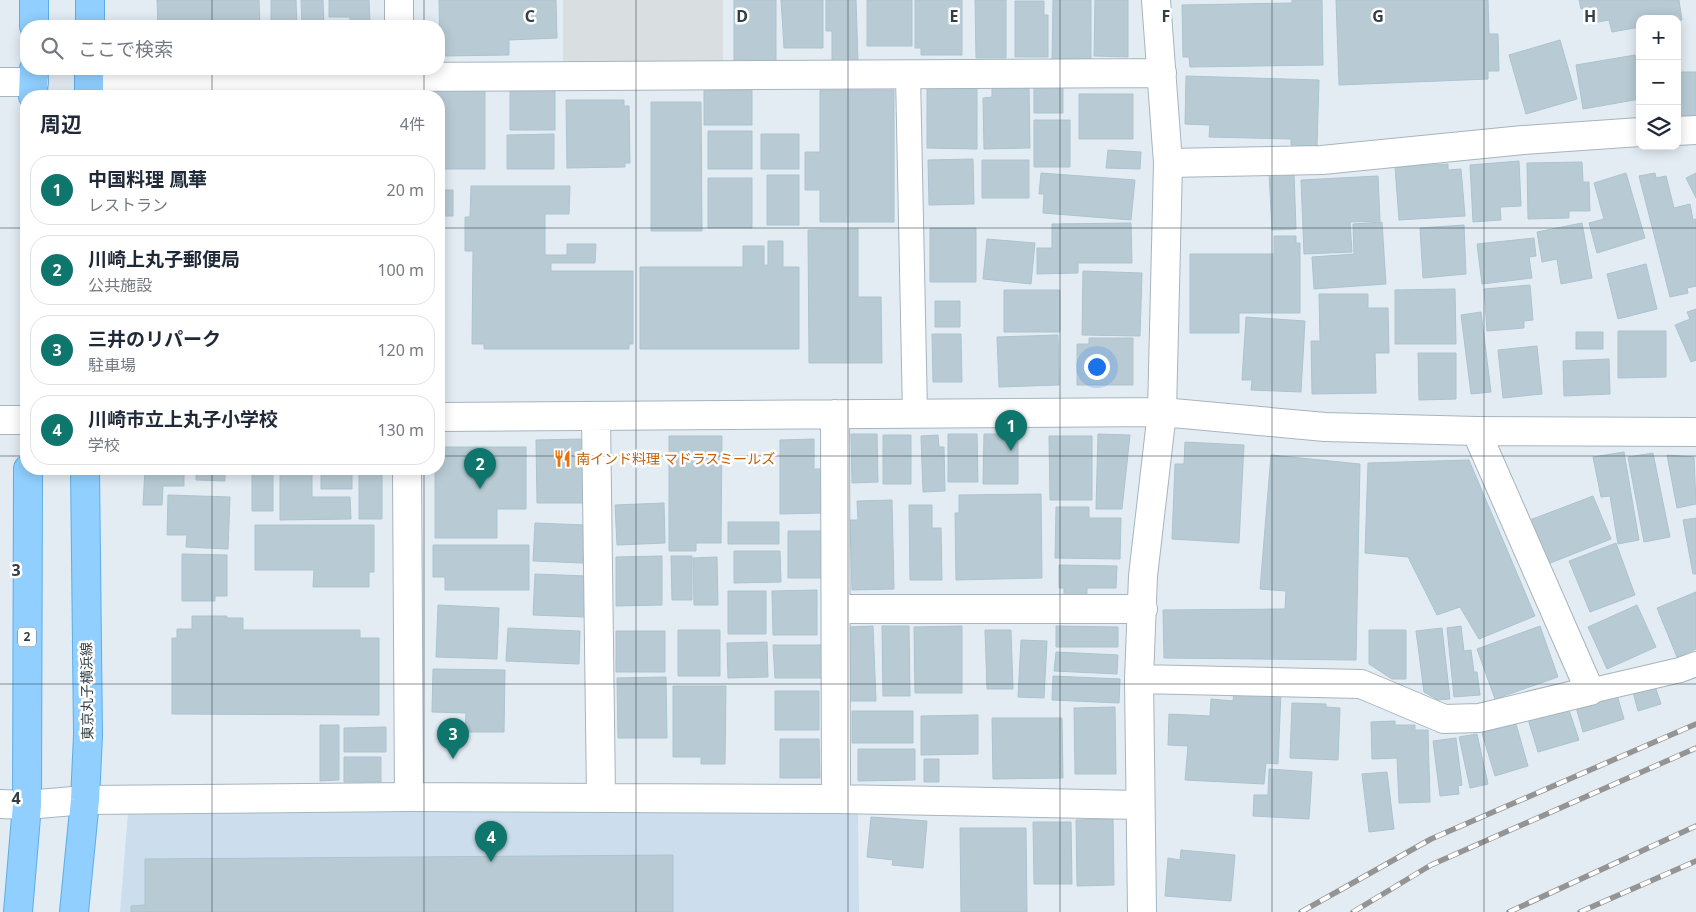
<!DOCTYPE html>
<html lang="ja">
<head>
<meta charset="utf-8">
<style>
  :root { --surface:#fff; --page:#f2f2f3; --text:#1f2937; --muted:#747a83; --line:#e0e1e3; --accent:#0f766e }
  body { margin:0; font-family:"Noto Sans","Noto Sans JP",sans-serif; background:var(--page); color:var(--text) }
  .controls { position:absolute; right:15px; top:15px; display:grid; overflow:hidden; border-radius:10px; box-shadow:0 2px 12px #0003 }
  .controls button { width:45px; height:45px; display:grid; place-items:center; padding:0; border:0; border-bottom:1px solid var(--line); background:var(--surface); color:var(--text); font:25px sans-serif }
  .you { position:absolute; left:1096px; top:366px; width:18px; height:18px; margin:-12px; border:4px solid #fff; border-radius:50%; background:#1a73e8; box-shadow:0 0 0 8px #1a73e833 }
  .badge { display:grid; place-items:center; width:32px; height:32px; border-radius:50%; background:var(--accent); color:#fff; font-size:16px; font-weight:700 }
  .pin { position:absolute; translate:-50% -41px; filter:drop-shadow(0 1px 2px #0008) }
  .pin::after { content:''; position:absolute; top:26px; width:18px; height:15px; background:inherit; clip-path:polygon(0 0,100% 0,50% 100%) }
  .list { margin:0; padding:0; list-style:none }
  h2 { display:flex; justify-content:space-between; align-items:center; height:65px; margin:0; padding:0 20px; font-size:21px }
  h2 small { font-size:16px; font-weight:400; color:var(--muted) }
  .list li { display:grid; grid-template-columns:32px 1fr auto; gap:15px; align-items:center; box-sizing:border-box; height:70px; margin:0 10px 10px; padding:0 10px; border:1px solid var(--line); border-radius:20px }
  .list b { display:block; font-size:19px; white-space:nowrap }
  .list p { margin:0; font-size:16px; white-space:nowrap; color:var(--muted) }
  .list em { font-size:16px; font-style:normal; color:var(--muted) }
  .icon { flex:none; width:28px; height:28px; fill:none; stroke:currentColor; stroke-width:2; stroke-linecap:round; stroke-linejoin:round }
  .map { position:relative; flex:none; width:1696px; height:912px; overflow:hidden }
  .search { position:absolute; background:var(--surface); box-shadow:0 2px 12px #0003; left:20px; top:20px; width:425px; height:55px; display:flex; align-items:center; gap:12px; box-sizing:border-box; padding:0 18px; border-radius:20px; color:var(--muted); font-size:19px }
  .panel { position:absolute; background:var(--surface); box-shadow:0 2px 12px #0003; left:20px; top:90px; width:425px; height:385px; border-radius:20px }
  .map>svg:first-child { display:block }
  .education { fill:#ccdeed }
  .parking { fill:#d9dee0 }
  .building { fill:#b8cbd5; stroke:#abc4d0 }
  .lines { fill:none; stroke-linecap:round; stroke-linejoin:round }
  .service-casing { stroke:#a6b5be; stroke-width:26 }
  .minor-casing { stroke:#a6b5be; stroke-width:30 }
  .primary-casing { stroke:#5baee8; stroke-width:30 }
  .service { stroke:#fff; stroke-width:24 }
  .minor { stroke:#fff; stroke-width:28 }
  .primary { stroke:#90cfff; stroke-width:28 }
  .rail-casing { stroke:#949494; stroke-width:5.5 }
  .rail { stroke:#fff; stroke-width:4; stroke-dasharray:11; stroke-linecap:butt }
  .grid { fill:none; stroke:#333f45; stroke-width:1; stroke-opacity:0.55 }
  .labels { text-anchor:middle; stroke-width:5; stroke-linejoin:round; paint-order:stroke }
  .shield { fill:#fff; stroke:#70797d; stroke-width:1 }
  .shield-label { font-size:12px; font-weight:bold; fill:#333f45 }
  .food-label { font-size:14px; fill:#c56008; stroke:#fff; text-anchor:start }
  .street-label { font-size:14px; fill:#333f45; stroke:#fff }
  .grid-label { font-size:16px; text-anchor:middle; font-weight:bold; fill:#333f45; stroke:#fff; stroke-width:5; stroke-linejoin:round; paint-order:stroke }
</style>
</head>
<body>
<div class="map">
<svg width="1696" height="912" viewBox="0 0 1696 912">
  <rect width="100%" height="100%" fill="#e3ecf3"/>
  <path class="education" d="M858 808 859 912H120L128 812Z"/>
  <path class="parking" d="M563 0H723V65H563Z"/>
  <path class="building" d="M157 0H259L260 26H158Z
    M271 0H296L297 26H271Z
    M301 0H323L324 26H302Z
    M329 0H369L370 22 350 23V17H329Z
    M439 0H556L557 38 509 40V55L440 56Z
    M734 0H776V61L734 60Z
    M781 0H823V48H784Z
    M826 0H856L858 61H832V31H826Z
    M867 0H912V46H867Z
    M915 0H962V55H921V48H915Z
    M975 0H1006V58H976Z
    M1053 0H1091V59H1052Z
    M1095 0H1128V57L1094 56Z
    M1292 0H1322L1323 65 1190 67 1189 57H1183L1182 5 1292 3Z
    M1336 0H1488L1489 34H1498L1499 71H1488V79L1339 85Z
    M1579 0H1679L1682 20 1640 19V27L1612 32 1609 20 1593 23 1591 7 1581 9Z
    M1015 1H1044V15H1048V57H1015Z
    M1560 40 1577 99 1526 114 1509 55Z
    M1635 55 1640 99 1583 109 1576 65Z
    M1677 72H1696V118H1677Z
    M1186 76 1319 80 1317 146 1291 145V139L1209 137 1210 125 1185 124Z
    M927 87H977V149L927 148Z
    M1034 87H1063V113H1034Z
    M992 88H1029L1030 148 984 149 983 98 992 97Z
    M429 90H485V169H439V96H429Z
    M704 90H752V125H704Z
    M820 90H894V222H820V190H805V152H820Z
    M510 91H555V130H510Z
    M1079 94H1133V139H1079Z
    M237 95H282L237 96Z
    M566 100H624V106H629L630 163H625V167L567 168Z
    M651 102H701L702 231H651Z
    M1034 120H1070V167H1034Z
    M708 131H752V169H708Z
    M554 134V169H507V135Z
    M761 134H799V169H761Z
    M1108 150 1141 152 1140 169 1106 168Z
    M973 159 974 204 929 205 928 160Z
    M982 160H1029V198H982Z
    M1519 161 1521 206 1500 207 1501 220 1473 222 1470 165Z
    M1582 162 1583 182H1589L1590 211H1569V218L1528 219 1527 163Z
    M1448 164V170L1461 169 1465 216 1399 220 1395 167Z
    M1294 172 1296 229 1272 230 1269 173Z
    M1041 173 1135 180 1131 220 1043 213 1044 194H1039Z
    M1626 173 1645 238 1597 253 1589 223 1604 219 1594 183Z
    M1655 173 1656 178 1666 176 1674 208 1690 204 1693 220 1696 219V286L1687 288 1688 293 1670 297 1639 176Z
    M1696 173V198L1686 178Z
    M767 175H799V225H767Z
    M1378 176 1380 221 1350 222 1352 252 1304 254 1301 180Z
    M708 178H752V228H708Z
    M471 186H570L569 214H545V255H567V244H596L595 263H551V271H633V344H629V349H484V344H472L473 251H465V217H470Z
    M439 190H453V216H439Z
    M1382 222 1386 284 1314 289 1312 257 1354 254 1353 224Z
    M1131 223 1132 263H1078V273L1037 274V248H1052V224Z
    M1582 223 1592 278 1561 284 1557 259 1542 262 1537 232Z
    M1464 225 1466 274 1423 278 1420 228Z
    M930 228H976V282H930Z
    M858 229V297H881L882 363H809L808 230Z
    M1274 236H1296V243H1300V313H1239V333H1190V254H1274Z
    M1534 238 1536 256 1529 257 1532 278 1482 284 1477 244Z
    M987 239 1035 243 1031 284 983 279Z
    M768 241H783V267H799V349H640V267H743V246H764V265H768Z
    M1646 264 1657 309 1618 319 1607 274Z
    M1083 271 1142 273 1140 336 1082 335Z
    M1530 285 1533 320 1524 321V328L1487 331 1484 289Z
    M1455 289 1456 344H1395V290Z
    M1004 290H1060V332H1004Z
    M1319 294H1368V308H1388L1389 353H1375L1376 393 1312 394 1311 341H1320Z
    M935 301H960V327H935Z
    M1696 309V360L1691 362 1675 325 1690 319 1687 312Z
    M1481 312 1491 392 1471 394 1461 315Z
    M1246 317 1305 321 1301 392 1251 390 1252 380H1242Z
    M1618 331H1666V377L1618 378Z
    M1576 332H1603V349H1576Z
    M932 334H961L962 382H933Z
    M1058 335 1059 385 999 387 997 337Z
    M1089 338H1133V385H1077V344H1089Z
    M1537 346 1542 394 1503 398 1498 350Z
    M1418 353H1456V399L1419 400Z
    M1609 359 1610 394 1564 396 1563 361Z
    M851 434H877L878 482 852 483Z
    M948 434H977L978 482H948Z
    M984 434H1018V484H983Z
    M1098 434 1130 435 1122 509H1096Z
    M883 435H911V484H883Z
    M938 435 939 447H944L945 491 923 492 921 436Z
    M669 436H722L721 543H696V551H669Z
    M1049 436H1092V500H1050Z
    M583 439 584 503H537L536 440Z
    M814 439V469H821L822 513 780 514V440Z
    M1185 442 1244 445 1239 543 1172 539 1175 464H1184Z
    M439 447H526V509H497V538H435V469H439Z
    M1624 452 1639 540 1618 544 1610 496 1601 497 1593 457Z
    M1653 453 1670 537 1644 542 1628 457Z
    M1271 455 1360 464 1356 660 1164 658 1163 610 1285 609 1286 591 1260 589Z
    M1667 455 1694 457 1696 504 1677 508Z
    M1469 460 1535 616 1479 639 1460 607 1437 615 1408 557 1365 553 1368 463Z
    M137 469H184V486H163L162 505H143L145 469Z
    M196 469H225V481L196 480Z
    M252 469H273V511H252Z
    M280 469H312V497H350L351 519 280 520Z
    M321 469H352V489H321Z
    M359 469H382V519H359Z
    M1041 494 1042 578 956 580 955 513H959V495Z
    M168 495 230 497 228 549 186 547 187 535H167Z
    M1593 496 1611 539 1548 564 1530 520Z
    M892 500 894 589 852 590 850 520H858L857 501Z
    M664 503 665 543 617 545 615 505Z
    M909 505H932V528H941L942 580H910Z
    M1056 507H1089V518H1121L1120 559 1055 558Z
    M1696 518V574H1693L1683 520Z
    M728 522H779V544H728Z
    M535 523 585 525 583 563 533 561Z
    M255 525H374V572H369V587H313L314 570H255Z
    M788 531H821L822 578H788Z
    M1616 543 1635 595 1590 612 1569 561Z
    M433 545H529V590H445V577H433Z
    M734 551H780L781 582 734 583Z
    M182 554 227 555V596H215V601H182Z
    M662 556V605L616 606V557Z
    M671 556H692V600H672Z
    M717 557 718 605H694L693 558Z
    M1059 565 1117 566 1116 588H1087V596L1064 595V588H1059Z
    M535 574 586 576 585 617 533 615Z
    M817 590V635H773L772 591Z
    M728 591H766V634H728Z
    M1696 592V649L1677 657 1657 608Z
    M438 605 499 608 497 659 436 657Z
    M1637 605 1656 647 1607 669 1588 627Z
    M192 616H227V618H243V630H360V638H379V715L172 714V638H177V629H192Z
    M873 626 876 701H850L848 627Z
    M882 626H909L910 696H883Z
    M962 626V693H915L914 627Z
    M1056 626 1118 627V647H1056Z
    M1461 626 1464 651 1471 650 1474 672H1477L1480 695 1454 697 1447 628Z
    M1540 626 1558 677 1495 699 1477 649Z
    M508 628 580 631 579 664 506 661Z
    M1442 628 1450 699 1438 700 1424 692 1416 631Z
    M678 630H720V676H678Z
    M985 630H1011L1013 689H987Z
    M1369 630H1406V679H1392L1369 664Z
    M616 631H665V672H616Z
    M1021 640 1047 641 1044 698 1018 697Z
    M767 642 768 677 728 678 727 643Z
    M773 645H823V678H775Z
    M1056 652 1118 655 1117 674 1054 671Z
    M433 669 505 670 504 732H465L466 713 432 712Z
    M1053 676 1120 679 1119 703 1052 700Z
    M666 677 667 738H618L617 678Z
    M673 686H726L725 764H701V757H673Z
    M1655 686 1661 704 1638 711 1633 692Z
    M1234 690 1281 693 1278 764 1266 763 1264 784 1185 780 1188 746 1168 745 1169 714 1210 716 1211 699 1233 701Z
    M775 691H819V730H775Z
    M1617 695 1624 719 1583 732 1576 707Z
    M1292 703 1326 704V707L1340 708 1338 760 1290 758Z
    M1115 707 1116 774H1075L1074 708Z
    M1568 707 1579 740 1538 752 1528 719Z
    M852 711H913V743H852Z
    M978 715V754L921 755V716Z
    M992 718H1062L1063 778 993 779Z
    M1395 721V725H1415V730H1428L1430 802 1399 803 1397 758 1372 759 1371 722Z
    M1516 724 1528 766 1495 776 1482 733Z
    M320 725H339V780L320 781Z
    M386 727V752H344V728Z
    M1477 734 1488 784 1470 788 1459 737Z
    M1456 738 1462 785 1458 786 1459 794 1440 796 1433 741Z
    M780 739H819L820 778H780Z
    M858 749H915V780L858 781Z
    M344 757H381V782H344Z
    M924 759H939V782H924Z
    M1269 769 1312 772 1309 819 1253 816 1254 795H1268Z
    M1387 772 1394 829 1369 832 1362 774Z
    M871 817 927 821 923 868 892 865 893 860 867 857Z
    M1113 819 1114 885 1077 886 1076 820Z
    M1033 822H1071L1072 884H1034Z
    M960 828H1026L1027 912H961Z
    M1181 850 1235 855 1231 901 1165 896 1168 858 1180 860Z
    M673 855V912H131V906L145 905V859Z"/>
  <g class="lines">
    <defs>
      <path id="service" d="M908 75 915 414
        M1590 691 1680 670 1696 664"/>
      <path id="minor" d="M399 0V26
        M0 82H34
        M89 88 399 77 1162 73
        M1677 131 1696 130
        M1168 163 1322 160 1523 140 1640 132
        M835 414 836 799
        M596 416 601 797
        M439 417 1162 412 1325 427 1476 431 1696 432
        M0 420H26
        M407 469 409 797
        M836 609H1143
        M1139 679 1361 684 1444 719 1479 718 1590 691 1476 431
        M0 804 27 805 85 800 409 797 836 799 1140 805
        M1142 912 1139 679 1143 576 1162 412 1168 163 1156 0"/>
      <path id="primary" d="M34 26V0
        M90 26V0
        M33 96 34 69
        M89 96V69
        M18 912 27 805 28 469
        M74 912 85 800 88 735 85 469"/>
    </defs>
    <use href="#service" class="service-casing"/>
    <use href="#minor" class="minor-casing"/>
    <use href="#primary" class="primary-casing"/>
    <use href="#service" class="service"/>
    <use href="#minor" class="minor"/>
    <use href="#primary" class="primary"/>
    <defs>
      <path id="rail" d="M1301 912 1431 839 1696 724
        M1353 912 1431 865 1696 748
        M1509 912 1696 826
        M1580 912 1696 861"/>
    </defs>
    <use href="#rail" class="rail-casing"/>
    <use href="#rail" class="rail"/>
  </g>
  <path class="grid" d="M212 0V26M424 0V26M636 0V912M848 0V912M1060 0V912M1272 0V912M1484 0V912M212 69V96M424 69V96M0 228H26M439 228H1696M0 456H26M439 456H1696M212 469V912M424 469V912M0 684H1696"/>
  <defs>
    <symbol id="restaurant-bare" viewBox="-9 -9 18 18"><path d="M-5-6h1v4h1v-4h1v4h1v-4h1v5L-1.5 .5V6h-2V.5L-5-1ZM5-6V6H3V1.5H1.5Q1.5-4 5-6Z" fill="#e8710a" stroke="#fff" stroke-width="2.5" paint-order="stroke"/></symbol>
  </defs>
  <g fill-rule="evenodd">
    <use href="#restaurant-bare" x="550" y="446" width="25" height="25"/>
  </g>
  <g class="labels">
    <rect class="shield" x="18" y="627.5" width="18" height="19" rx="4"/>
    <g class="shield-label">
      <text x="27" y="641">2</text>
    </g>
    <g class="food-label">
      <text x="576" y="464">南インド料理 マドラスミールズ</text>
    </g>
    <g class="street-label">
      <text transform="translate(87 691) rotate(-91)" y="5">東京丸子横浜線</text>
    </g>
  </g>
  <g class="grid-label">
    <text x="530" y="22">C</text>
    <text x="742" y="22">D</text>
    <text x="954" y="22">E</text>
    <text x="1166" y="22">F</text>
    <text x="1378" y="22">G</text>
    <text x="1590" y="22">H</text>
    <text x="16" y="576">3</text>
    <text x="16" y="804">4</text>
  </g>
</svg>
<div class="controls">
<button>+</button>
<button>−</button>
<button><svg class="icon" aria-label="layers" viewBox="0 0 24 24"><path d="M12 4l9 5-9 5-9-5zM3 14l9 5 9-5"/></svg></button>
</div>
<div class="you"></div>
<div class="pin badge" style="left:1011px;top:451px">1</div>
<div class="pin badge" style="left:480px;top:489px">2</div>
<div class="pin badge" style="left:453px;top:759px">3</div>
<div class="pin badge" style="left:491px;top:862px">4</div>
<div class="search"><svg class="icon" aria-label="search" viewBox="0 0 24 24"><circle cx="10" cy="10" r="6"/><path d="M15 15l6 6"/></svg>ここで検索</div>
<section class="panel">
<h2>周辺<small>4件</small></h2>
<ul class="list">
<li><span class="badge">1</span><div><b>中国料理 鳳華</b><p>レストラン</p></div><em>20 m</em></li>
<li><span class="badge">2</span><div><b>川崎上丸子郵便局</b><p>公共施設</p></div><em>100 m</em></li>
<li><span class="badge">3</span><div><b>三井のリパーク</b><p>駐車場</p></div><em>120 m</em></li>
<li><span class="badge">4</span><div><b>川崎市立上丸子小学校</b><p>学校</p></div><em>130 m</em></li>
</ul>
</section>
</div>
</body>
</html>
